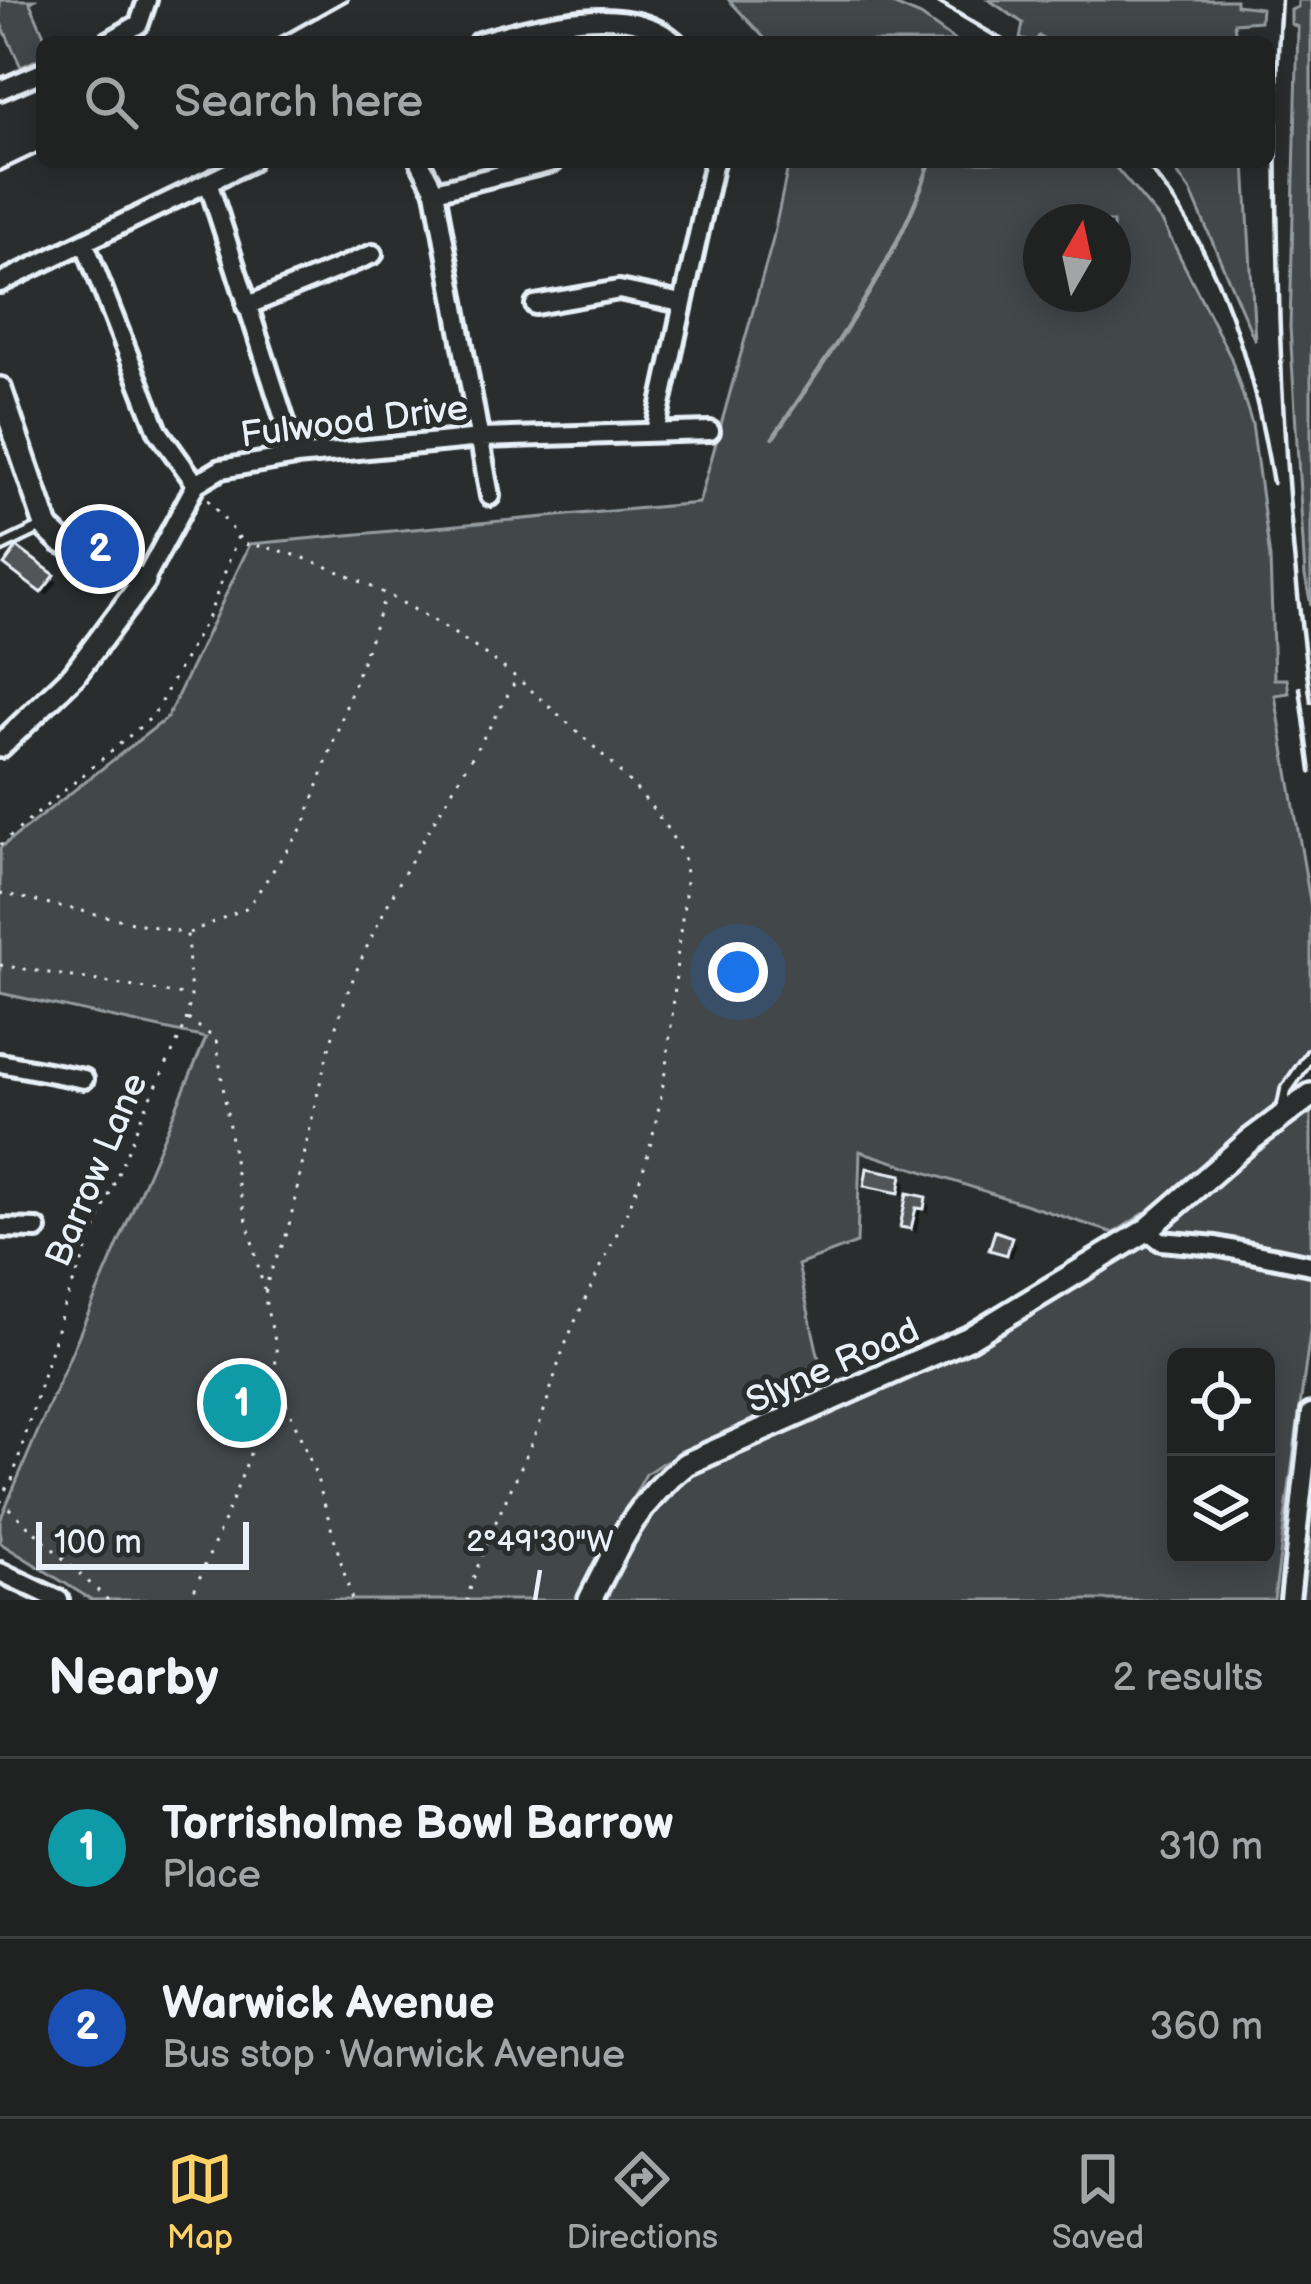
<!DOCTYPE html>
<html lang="en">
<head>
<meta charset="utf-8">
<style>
  :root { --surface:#202222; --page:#282a2a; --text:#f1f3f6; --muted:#a2a4a5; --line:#3d3f40; --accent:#ffd166 }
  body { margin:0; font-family:"Balsamiq Sans",sans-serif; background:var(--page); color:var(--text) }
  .controls { position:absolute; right:36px; bottom:36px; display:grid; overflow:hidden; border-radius:18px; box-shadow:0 6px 30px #0003 }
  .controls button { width:108px; height:108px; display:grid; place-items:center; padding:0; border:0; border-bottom:3px solid var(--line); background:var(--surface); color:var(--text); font:60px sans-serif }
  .compass { position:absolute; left:1023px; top:204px; width:108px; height:108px; border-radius:50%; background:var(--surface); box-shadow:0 6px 30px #0003; rotate:9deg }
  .scale { position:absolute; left:36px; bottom:30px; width:213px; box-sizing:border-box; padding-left:12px; border:6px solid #e8f1f8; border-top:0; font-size:33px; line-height:42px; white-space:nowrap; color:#e8f1f8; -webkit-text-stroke:9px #2a2d2e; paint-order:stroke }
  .you { position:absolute; left:738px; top:972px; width:42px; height:42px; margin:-30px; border:9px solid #fff; border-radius:50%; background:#1a73e8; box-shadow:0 0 0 18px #1a73e833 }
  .badge { display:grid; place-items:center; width:78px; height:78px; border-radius:50%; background:var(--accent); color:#fff; font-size:39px; font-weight:700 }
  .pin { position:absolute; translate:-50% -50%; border:6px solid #fff; box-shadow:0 3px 12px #0006 }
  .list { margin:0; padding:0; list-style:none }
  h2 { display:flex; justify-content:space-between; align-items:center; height:156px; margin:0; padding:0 48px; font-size:51px }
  h2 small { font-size:39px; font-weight:400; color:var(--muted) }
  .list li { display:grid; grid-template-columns:78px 1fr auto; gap:36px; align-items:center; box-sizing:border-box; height:180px; padding:0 48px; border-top:3px solid var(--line) }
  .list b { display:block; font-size:45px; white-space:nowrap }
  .list p { margin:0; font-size:39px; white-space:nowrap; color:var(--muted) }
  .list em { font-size:39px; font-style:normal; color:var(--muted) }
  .icon { flex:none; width:66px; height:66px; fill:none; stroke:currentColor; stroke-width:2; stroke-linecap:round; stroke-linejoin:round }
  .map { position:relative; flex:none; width:1311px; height:1600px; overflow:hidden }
  .search { position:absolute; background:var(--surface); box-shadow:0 6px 30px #0003; left:36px; right:36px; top:36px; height:132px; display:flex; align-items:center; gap:30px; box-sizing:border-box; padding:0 42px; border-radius:18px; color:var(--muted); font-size:45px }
  .sheet { height:516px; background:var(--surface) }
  nav { display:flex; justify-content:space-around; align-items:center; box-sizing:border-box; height:168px; border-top:3px solid var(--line); background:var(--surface); font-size:33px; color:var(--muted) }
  nav a { display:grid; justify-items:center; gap:6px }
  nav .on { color:var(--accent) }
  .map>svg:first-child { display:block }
  .green { fill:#424648; stroke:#959ca0; stroke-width:3; fill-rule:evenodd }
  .shadow { fill:#0007 }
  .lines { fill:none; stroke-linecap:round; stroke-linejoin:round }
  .stream { stroke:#989fa3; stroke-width:4.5 }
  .building { fill:#535759; stroke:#e8f1f8; stroke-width:3 }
  .lane-casing { stroke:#e8f1f8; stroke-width:16 }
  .street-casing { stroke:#e8f1f8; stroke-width:26 }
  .secondary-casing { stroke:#e8f1f8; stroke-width:30 }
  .path { stroke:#e8f1f8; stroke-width:3; stroke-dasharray:3 9; stroke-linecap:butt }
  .lane { stroke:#2a2d2e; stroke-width:8 }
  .street { stroke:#2a2d2e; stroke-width:16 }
  .secondary { stroke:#2a2d2e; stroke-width:21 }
  .rail { stroke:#e8f1f8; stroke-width:4.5 }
  .ticks { fill:none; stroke:#e8f1f8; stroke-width:4.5 }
  .labels { text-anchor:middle; stroke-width:10; stroke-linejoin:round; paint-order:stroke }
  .street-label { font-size:36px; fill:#e8f1f8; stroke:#2a2d2e }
  .ticks-label { font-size:30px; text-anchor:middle; fill:#e8f1f8; stroke:#2a2d2e; stroke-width:10; stroke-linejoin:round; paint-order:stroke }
</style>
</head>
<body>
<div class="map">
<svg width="1311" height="1600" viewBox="0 0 1311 1600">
  <rect width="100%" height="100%" fill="#2a2d2e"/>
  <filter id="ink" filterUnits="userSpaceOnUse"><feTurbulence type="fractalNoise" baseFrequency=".00833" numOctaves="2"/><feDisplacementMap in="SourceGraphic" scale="24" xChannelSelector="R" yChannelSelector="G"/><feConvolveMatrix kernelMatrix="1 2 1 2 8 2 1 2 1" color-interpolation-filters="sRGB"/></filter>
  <g filter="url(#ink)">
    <path class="green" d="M0 0H34L30 3 47 42H42V57L21 67 0 21Z
      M729 0H883L921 16 957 42H768Z
      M989 0H1236V5L1261 8 1260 21 1234 23 1236 42H1048L1039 36 1035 42 1020 39 1023 23Z
      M1298 0H1311V605L1305 576 1290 327 1298 27 1291 24V10L1298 7Z
      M789 162H1111L1163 223 1231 358 1252 424 1270 558 1274 679H1287L1289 693 1275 695 1311 907V1046L1270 1112 1149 1210 1114 1233 860 1151 857 1243 798 1265 827 1395 662 1463 646 1474 577 1600H92L0 1543V1520L206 1038 0 993V848L167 718 250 544 699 503 772 243ZM1041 222H1113V294H1041Z
      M1169 162H1245L1255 341 1191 192Z
      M1311 1109V1254L1277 1246 1170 1235 1163 1228Z
      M1148 1246C1200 1255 1265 1247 1311 1274V1325L1274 1600H606L652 1507 690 1473 978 1347 1131 1252ZM1176 1357H1266V1555H1176Z
      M1309 1503 1311 1600H1299Z"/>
    <path class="shadow" d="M13 570 53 577 58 582 47 596Z
      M901 1178 906 1183 904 1196 872 1190 867 1185Z
      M910 1197 930 1205 928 1213 921 1211 916 1233 903 1226Z
      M1011 1240 1016 1245 1012 1258 992 1249Z"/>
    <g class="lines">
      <path class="stream" d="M773 438C831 351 898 263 930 162"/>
    </g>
    <path class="building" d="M17 547 55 575 41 593 4 565Z
      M867 1168 902 1175 899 1193 864 1186Z
      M907 1193 926 1197 924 1209 916 1208 911 1229 900 1227Z
      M995 1231 1012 1237 1007 1255 989 1250Z"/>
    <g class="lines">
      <defs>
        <path id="lane" d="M0 547 42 527
          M1282 1110 1286 1090 1311 1054"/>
        <path id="street" d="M108 42 139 24 147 0
          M479 42C539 25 627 0 675 42
          M0 90 42 72
          M420 162 435 191 490 496
          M209 185 296 456
          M435 191 553 162
          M85 244 158 431 196 484
          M0 283 250 162
          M535 305 619 290 681 303
          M246 306 373 254
          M655 432 714 162
          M144 581 196 484 221 469 296 456 481 438 710 431
          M0 1063 84 1079
          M0 1228 37 1229
          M1147 1230 1161 1241 1216 1246 1311 1265
          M0 1572 59 1600
          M1290 1600 1311 1413"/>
        <path id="secondary" d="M0 389 47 528 61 541 144 581 74 675 0 746
          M590 1600C619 1543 635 1505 686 1464L969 1338 1147 1230 1248 1142 1311 1095"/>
      </defs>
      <use href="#lane" class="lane-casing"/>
      <use href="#street" class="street-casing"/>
      <use href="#secondary" class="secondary-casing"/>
      <path class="path" d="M238 536 243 544C325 550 471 636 532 691 581 736 657 796 683 858 691 877 680 926 678 948 673 1014 667 1081 650 1146 633 1213 594 1274 568 1338 555 1368 549 1402 536 1432 513 1489 483 1541 467 1600
        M0 845 153 716 210 613 238 536 207 499
        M0 893 187 934 191 997 185 1026 140 1120 64 1306 12 1480 0 1497
        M189 933 248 907 304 825 384 599
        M0 965 189 996
        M188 1019 216 1039 237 1180 264 1290
        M272 1385 281 1390 316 1475 352 1600
        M0 1500 108 1600
        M190 1600C219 1532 265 1431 276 1360 279 1337 262 1310 266 1289 269 1268 283 1249 288 1229 303 1167 313 1104 331 1042 369 911 453 797 517 678"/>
      <use href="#lane" class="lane"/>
      <use href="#street" class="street"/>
      <use href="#secondary" class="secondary"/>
      <path class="rail" d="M935 0 1006 42
        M1281 0C1275 82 1276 164 1278 247 1280 399 1290 551 1311 702
        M272 42 347 0
        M1144 162C1221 249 1254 371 1273 483
        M0 171 42 151
        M1300 688 1311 772"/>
    </g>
  </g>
  <path class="ticks" d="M535 1600 540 1570"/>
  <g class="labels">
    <g class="street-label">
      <text transform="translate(354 420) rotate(-7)" y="13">Fulwood Drive</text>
      <text transform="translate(95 1169) rotate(-67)" y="13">Barrow Lane</text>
      <text transform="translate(832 1364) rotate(-24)" y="13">Slyne Road</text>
    </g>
  </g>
  <g class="ticks-label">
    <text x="540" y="1551">2°49'30"W</text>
  </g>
</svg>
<div class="controls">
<button><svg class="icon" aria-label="locate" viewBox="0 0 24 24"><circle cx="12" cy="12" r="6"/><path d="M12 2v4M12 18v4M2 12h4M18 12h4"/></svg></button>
<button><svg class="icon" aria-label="layers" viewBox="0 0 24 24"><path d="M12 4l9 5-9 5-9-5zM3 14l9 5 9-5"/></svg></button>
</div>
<svg class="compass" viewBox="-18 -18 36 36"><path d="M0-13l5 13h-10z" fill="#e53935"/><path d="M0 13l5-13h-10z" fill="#a2a4a5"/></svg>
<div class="scale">100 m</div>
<div class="you"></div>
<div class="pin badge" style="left:242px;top:1403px;background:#0f9aa8">1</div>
<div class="pin badge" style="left:100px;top:549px;background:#1a4fb4">2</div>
<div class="search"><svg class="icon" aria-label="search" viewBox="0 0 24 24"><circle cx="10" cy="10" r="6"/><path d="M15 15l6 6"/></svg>Search here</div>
</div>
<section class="sheet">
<h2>Nearby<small>2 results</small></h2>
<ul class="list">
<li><span class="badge" style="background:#0f9aa8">1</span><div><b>Torrisholme Bowl Barrow</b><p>Place</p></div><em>310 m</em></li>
<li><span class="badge" style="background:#1a4fb4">2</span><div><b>Warwick Avenue</b><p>Bus stop · Warwick Avenue</p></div><em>360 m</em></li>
</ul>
</section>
<nav>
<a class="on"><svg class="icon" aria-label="map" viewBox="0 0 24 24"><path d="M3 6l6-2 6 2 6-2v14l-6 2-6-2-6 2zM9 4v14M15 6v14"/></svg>Map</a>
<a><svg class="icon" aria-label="directions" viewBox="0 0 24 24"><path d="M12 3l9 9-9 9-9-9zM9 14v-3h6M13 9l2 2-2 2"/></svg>Directions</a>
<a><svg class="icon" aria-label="saved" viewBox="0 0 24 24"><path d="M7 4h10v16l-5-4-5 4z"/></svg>Saved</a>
</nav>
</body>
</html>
